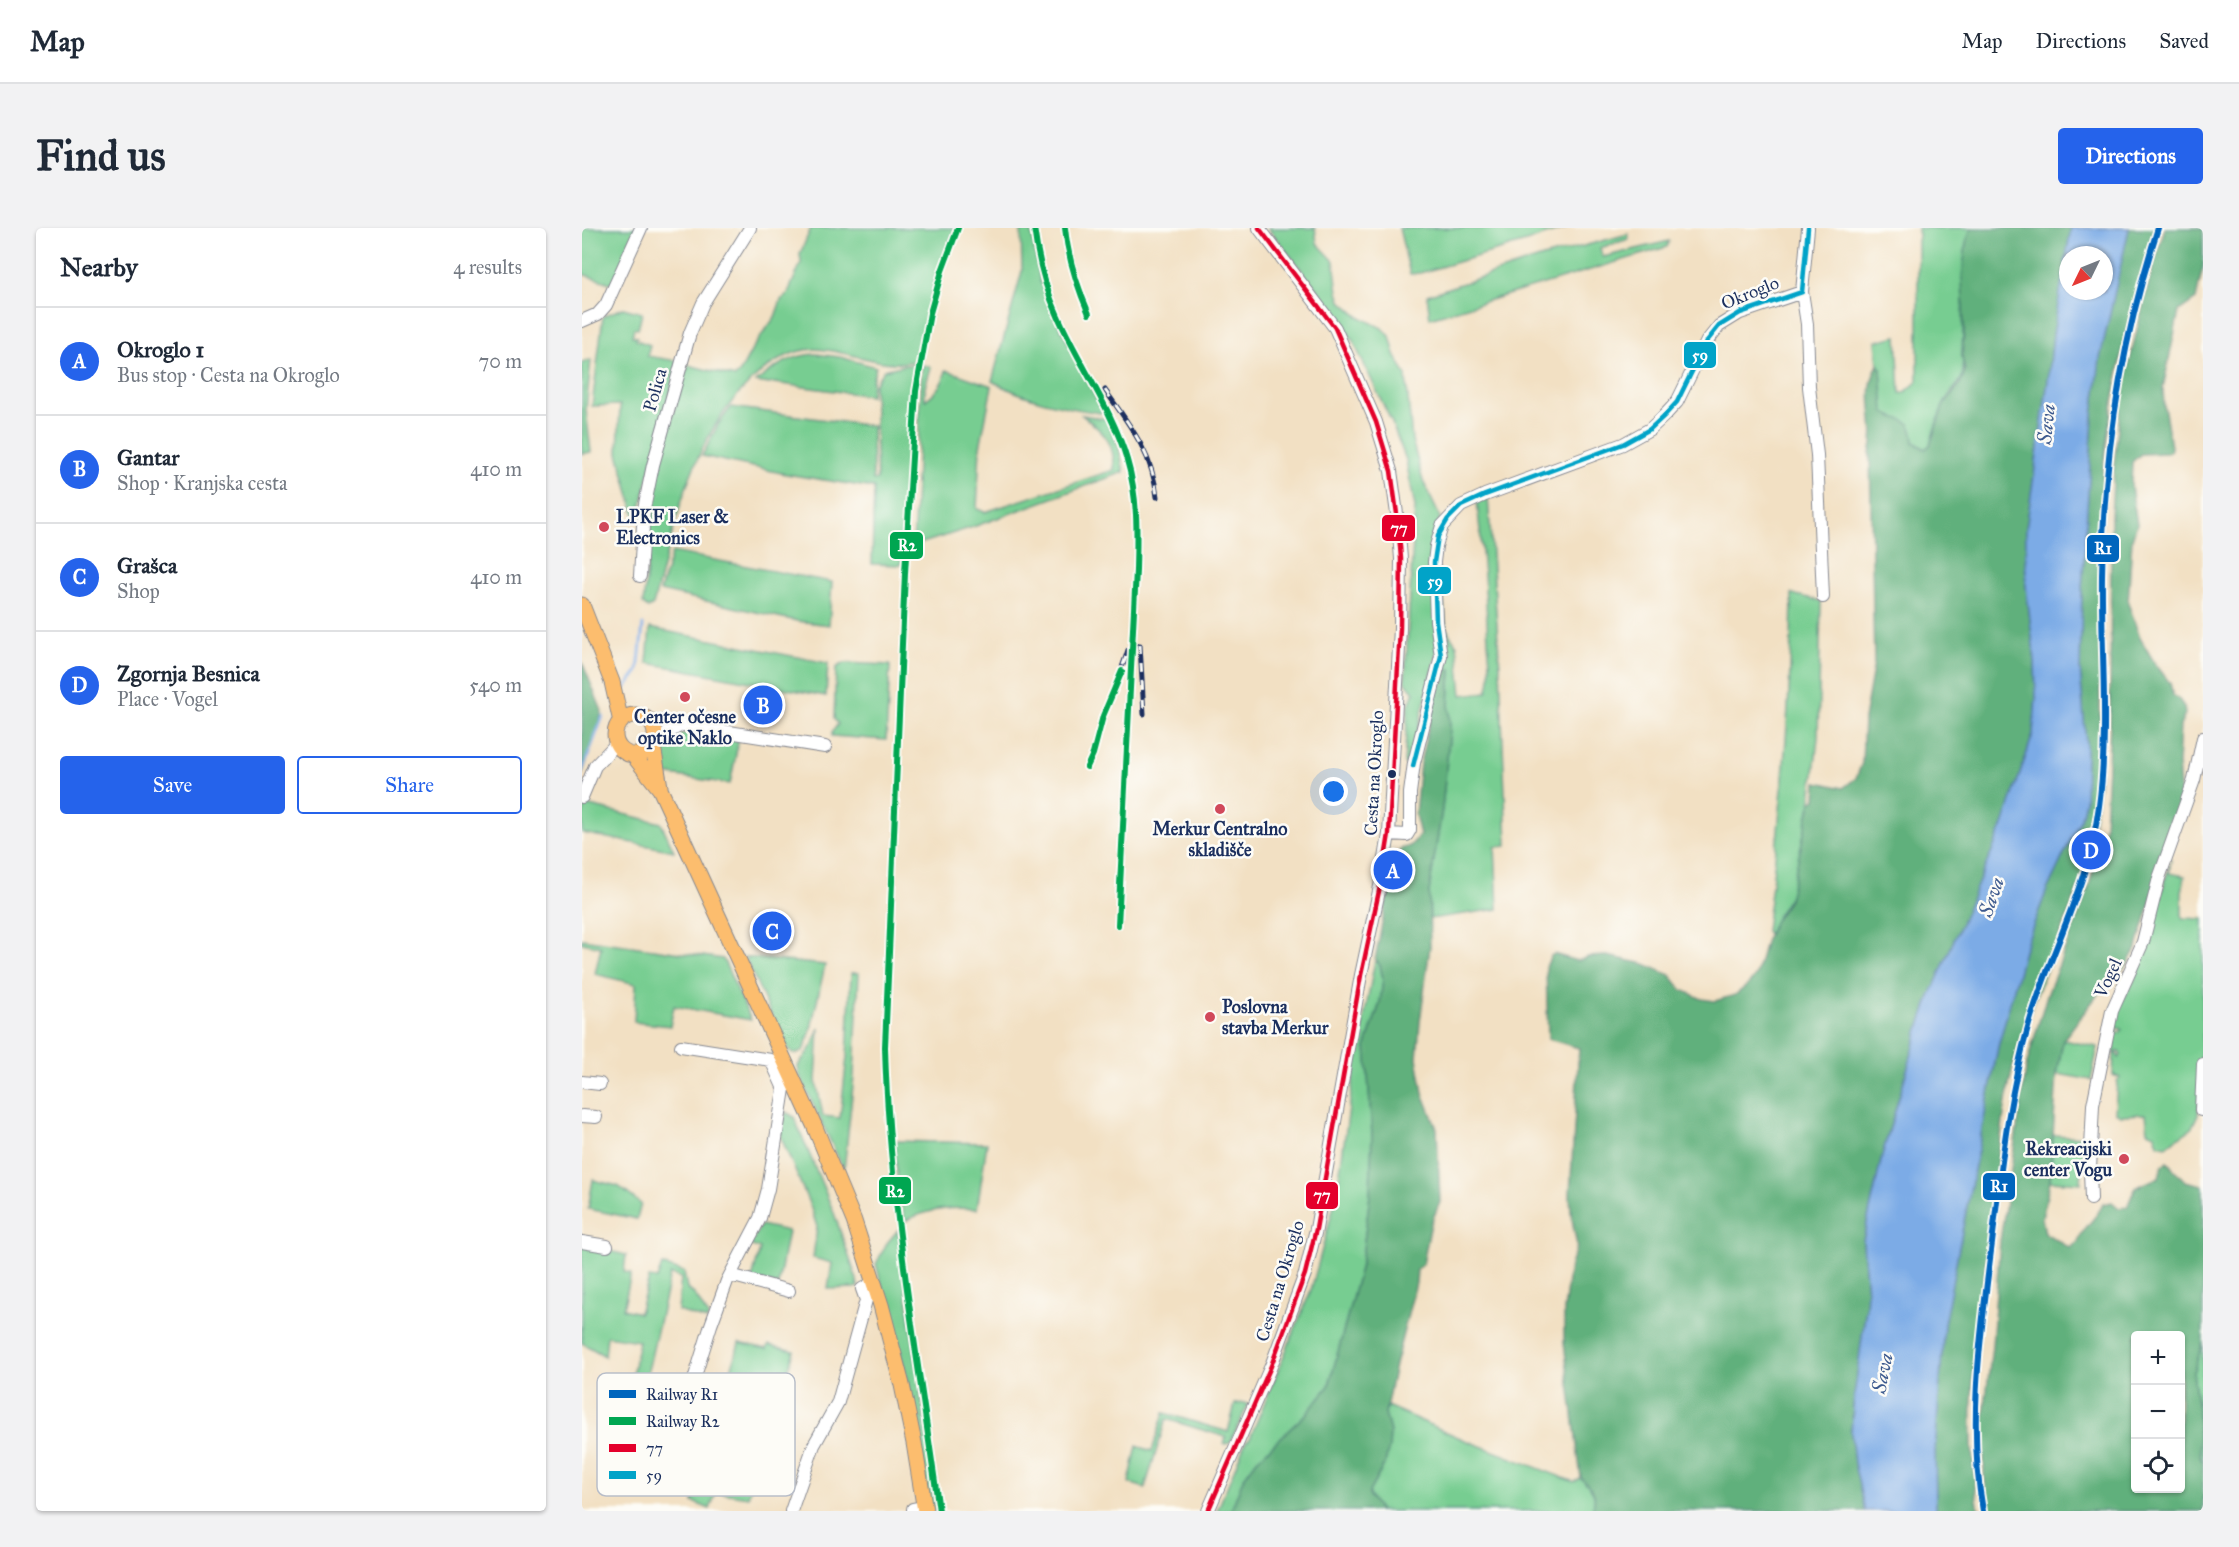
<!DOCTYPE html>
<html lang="en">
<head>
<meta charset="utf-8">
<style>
  :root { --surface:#fff; --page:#f2f2f3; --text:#1f2937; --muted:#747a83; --line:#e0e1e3; --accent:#2563eb }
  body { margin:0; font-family:"IM FELL Great Primer",serif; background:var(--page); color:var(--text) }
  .controls { position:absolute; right:18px; bottom:18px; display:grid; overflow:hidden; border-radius:6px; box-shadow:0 2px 4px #0004 }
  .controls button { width:54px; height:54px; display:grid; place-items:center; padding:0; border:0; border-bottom:2px solid var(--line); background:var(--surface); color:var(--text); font:30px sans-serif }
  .compass { position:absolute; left:1477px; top:18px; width:54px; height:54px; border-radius:50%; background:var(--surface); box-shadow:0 2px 4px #0004; rotate:227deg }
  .you { position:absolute; left:752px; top:564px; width:21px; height:21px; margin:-15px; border:4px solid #fff; border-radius:50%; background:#1a73e8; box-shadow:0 0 0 9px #1a73e833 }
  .badge { display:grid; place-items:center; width:39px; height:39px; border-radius:50%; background:var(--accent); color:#fff; font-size:20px; font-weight:700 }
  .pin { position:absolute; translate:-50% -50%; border:3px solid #fff; box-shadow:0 2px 6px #0006 }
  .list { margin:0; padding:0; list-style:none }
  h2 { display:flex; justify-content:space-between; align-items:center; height:78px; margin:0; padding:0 24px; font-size:26px }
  h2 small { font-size:20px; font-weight:400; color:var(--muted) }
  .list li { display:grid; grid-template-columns:39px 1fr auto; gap:18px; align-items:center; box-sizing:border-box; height:108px; padding:0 24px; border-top:2px solid var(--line) }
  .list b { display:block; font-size:22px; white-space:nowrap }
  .list p { margin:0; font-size:20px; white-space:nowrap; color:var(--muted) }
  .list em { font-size:20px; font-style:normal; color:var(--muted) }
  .actions { display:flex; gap:12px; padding:18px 24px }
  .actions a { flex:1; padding:14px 0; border:2px solid var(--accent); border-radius:6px; text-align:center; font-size:21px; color:var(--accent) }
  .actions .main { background:var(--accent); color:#fff }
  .icon { flex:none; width:33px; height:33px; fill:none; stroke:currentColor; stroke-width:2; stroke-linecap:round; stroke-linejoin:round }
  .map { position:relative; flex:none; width:1621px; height:1283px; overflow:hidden; border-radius:6px }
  header { display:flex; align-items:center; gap:36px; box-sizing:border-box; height:84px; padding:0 30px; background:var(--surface); border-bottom:2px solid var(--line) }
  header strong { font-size:28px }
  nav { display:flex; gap:33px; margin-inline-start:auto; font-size:21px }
  .intro { display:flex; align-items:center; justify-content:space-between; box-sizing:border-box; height:144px; padding:0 36px }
  h1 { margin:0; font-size:42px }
  .button { padding:15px 27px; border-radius:6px; background:var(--accent); color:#fff; font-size:21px; font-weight:700 }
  main { display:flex; gap:36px; padding:0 36px }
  aside { flex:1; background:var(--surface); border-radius:6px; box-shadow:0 2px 4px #0004 }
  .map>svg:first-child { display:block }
  .green { fill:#77cd91; stroke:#497e78; stroke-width:1.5 }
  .forest { fill:#61b07b; stroke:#3e706c; stroke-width:1.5; fill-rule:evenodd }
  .water { fill:#7babe6; stroke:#4b6da2; stroke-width:1.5; fill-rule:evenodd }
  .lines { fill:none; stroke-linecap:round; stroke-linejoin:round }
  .stream { stroke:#7babe6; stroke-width:3 }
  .minor-casing { stroke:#868890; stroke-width:14 }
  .major-casing { stroke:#868890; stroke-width:17 }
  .minor { stroke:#fff; stroke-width:12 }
  .major { stroke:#fcbd6e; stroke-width:15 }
  .rail-casing { stroke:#1b2f5e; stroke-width:5 }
  .rail { stroke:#fdfcf7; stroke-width:3; stroke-dasharray:9; stroke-linecap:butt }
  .bus-1-casing { stroke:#fdfcf7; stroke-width:9 }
  .bus-2-casing { stroke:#fdfcf7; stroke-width:9 }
  .bus-1 { stroke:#e4002b; stroke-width:4.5 }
  .bus-2 { stroke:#01a3c8; stroke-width:4.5 }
  .rail-1-casing { stroke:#fdfcf7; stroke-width:10 }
  .rail-2-casing { stroke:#fdfcf7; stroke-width:10 }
  .rail-1 { stroke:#0065bd; stroke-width:6 }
  .rail-2 { stroke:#00a651; stroke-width:6 }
  .poi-dot { fill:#d1495b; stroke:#fdfcf7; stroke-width:2 }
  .bus-dot { fill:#1b2f5e; stroke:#fdfcf7; stroke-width:2 }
  .labels { text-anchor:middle; stroke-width:5; stroke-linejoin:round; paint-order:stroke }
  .street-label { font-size:18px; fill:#1b2f5e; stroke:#fdfcf7 }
  .poi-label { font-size:18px; font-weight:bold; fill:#1b2f5e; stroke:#fdfcf7; text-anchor:start }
  .water-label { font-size:20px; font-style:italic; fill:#3d5a8e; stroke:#fdfcf7 }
  .key { fill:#fdfcf7; stroke:#b9bec9; stroke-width:1.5 }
  .key-label { font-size:16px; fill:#1b2f5e }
  .line-badge { stroke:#fdfcf7; stroke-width:2 }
  .badge-label { font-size:16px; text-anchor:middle; font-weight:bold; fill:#fff }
</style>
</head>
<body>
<header>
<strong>Map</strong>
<nav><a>Map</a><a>Directions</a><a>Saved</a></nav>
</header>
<div class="intro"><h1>Find us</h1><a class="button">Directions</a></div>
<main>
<aside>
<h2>Nearby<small>4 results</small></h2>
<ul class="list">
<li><span class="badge">A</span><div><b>Okroglo 1</b><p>Bus stop · Cesta na Okroglo</p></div><em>70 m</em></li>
<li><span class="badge">B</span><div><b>Gantar</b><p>Shop · Kranjska cesta</p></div><em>410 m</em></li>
<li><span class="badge">C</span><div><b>Grašca</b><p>Shop</p></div><em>410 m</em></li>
<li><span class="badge">D</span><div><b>Zgornja Besnica</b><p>Place · Vogel</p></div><em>540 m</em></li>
</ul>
<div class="actions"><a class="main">Save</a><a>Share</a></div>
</aside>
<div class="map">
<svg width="1621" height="1283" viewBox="0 0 1621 1283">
  <rect width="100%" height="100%" fill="#fdfcf7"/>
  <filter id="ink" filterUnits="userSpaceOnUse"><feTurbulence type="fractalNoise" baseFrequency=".0167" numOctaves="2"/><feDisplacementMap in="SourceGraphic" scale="12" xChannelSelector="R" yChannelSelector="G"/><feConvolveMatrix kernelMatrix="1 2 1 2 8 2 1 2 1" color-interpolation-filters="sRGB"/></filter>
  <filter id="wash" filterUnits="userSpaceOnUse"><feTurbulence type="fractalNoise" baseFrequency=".008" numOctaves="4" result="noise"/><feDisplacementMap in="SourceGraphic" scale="24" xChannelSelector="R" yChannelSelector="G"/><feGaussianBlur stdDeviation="1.35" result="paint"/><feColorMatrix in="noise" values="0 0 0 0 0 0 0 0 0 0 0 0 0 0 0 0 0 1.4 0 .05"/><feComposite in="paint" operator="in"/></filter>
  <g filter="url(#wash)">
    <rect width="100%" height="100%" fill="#f2e0c3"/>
    <path class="green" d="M0 0H57L31 56 0 46Z
      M229 0H374C354 41 343 88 336 133 327 134 317 136 309 135 279 133 248 116 218 123 199 128 183 140 168 154 107 212 93 298 71 377L66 380 61 376 67 326 69 271 80 222 106 137 153 149 158 144 172 118 193 89 199 72 205 67 219 35 218 26Z
      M439 0H449L458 53 472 87 521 184 518 185C479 179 445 172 410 153L440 43Z
      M686 0H733L735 15 752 33 756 64 759 73 776 88 800 100 808 108 813 127 824 148 830 212 841 253 858 289 855 298V426L835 504 824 537 822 535 826 479 832 464 823 453 833 279 824 232 810 195 771 113 757 89Z
      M817 0H984L944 14 838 45 828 46Z
      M1336 0H1389L1384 15 1380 129C1385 157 1373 154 1362 176 1356 188 1352 203 1348 217L1343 221 1332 214C1330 190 1316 194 1301 184L1299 141 1296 137 1294 113 1315 108 1318 165H1322L1336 153Z
      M1046 6 1047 11 1018 20 1021 29 1087 13 1085 19 848 90 845 67 961 29Z
      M41 80 60 85 56 101 52 100 50 108 55 109 54 112 68 117 65 128 96 133 57 286 53 287 36 225 38 177 10 178 21 88Z
      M234 126 258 129 294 139 290 153 289 168 192 155 187 156 174 154C192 139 209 127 234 126Z
      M9 132 4 182 9 224 0 226V135Z
      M323 137H333L319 337 290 336 292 260 204 246 120 228 137 195 149 179 290 198 291 252H295L292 156 302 142Z
      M340 137 349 139 343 159V172C353 166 362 154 364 142L410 158 398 219 395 281 403 284 532 242C533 213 521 204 500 187L525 191 537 220 542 244 391 299 331 318Z
      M906 269 918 440 925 618 913 619 916 681 848 691 847 664 860 581 868 501 867 477 869 441H860L857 356 859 357 864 397 867 406 875 417 880 467 905 464C911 449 907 429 906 413 904 366 900 319 895 273Z
      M90 324 250 354 247 397 215 393 78 363Z
      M1210 366 1239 373 1236 509 1229 573 1209 666 1195 688 1187 707 1184 703C1199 592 1209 478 1210 366Z
      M68 400 246 435 244 468 65 435Z
      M262 435 308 437 304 512 250 508V504L256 496 252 491 254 440Z
      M105 505 157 511 148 556 82 546C79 523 78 510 105 505Z
      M4 577 79 595 92 623 0 605V589Z
      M1589 631 1587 645 1603 648 1600 664V690L1621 691V799L1616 886 1609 901 1584 918 1576 916 1573 906 1566 903 1564 886 1539 887 1533 884 1535 853 1538 850 1531 847 1532 826H1535L1537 830 1539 827 1537 824H1532L1533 803 1537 805 1540 802 1538 800 1533 801 1534 784 1553 750 1566 715Z
      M0 711 141 731 169 792 92 778 88 798 52 794 54 756 13 746 19 719 0 715Z
      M163 729 243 737 228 805 221 823 214 826 210 825 203 817Z
      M793 732 798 737 801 751 798 775 784 817 790 906 788 967 779 1037 747 1158 726 1184 675 1232 661 1251 649 1283H635L664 1213 668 1210 729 1062 754 970 773 839Z
      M269 745H277L272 848 262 942 217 846 216 838 230 818 237 800 234 853 241 888 258 890 265 829Z
      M1481 812 1516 819 1509 852 1475 846Z
      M204 884 212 889 252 985 275 1052 276 1059 273 1060 246 1061 250 1035 231 1030 235 999 229 980 198 907Z
      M1471 907 1502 909 1499 955 1468 953Z
      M312 913 405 915 395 981C368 979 346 981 323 993L317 970Z
      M11 952 36 958 59 976 55 991 6 981Z
      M179 997 206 1003 196 1057 170 1051 178 1021 168 1017Z
      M316 1002 355 1283H349L322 1138 294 1036 305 1015Z
      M0 1016 44 1027 42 1044 49 1046 41 1081 57 1085 67 1050 75 1051 80 1037 102 1044 105 1061C119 1069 116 1077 127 1088L125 1092 96 1083 99 1050 88 1046 58 1178 47 1162 57 1113 25 1108 23 1128 0 1115Z
      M157 1115 185 1121 187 1117 212 1123 166 1269 134 1264 128 1281 111 1274Z
      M1621 1115V1234L1618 1229 1616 1183 1611 1144Z
      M663 1175 666 1177 648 1215 642 1216 644 1209 584 1191 563 1260 547 1255 555 1218 570 1223 582 1185 646 1204 653 1176Z
      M805 1178 883 1212 992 1254 999 1250C1011 1262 1016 1265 1010 1283H798L787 1268V1264L799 1243 807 1219 808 1204 803 1185Z"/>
    <path class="forest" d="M1389 0H1489L1471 107 1467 146 1444 301V358L1453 433 1454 470 1451 506 1422 595 1349 766 1338 798 1301 924 1281 1013 1285 1065 1284 1080 1272 1169 1269 1204 1272 1235 1283 1283H1010C1016 1265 1011 1262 999 1250L982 1115V1081L988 1037 995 1018 989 985 988 966 997 820 966 811 964 739 969 728 972 726 995 733 1006 729 1025 728 1063 736 1088 747 1100 762 1120 771 1133 773 1153 767 1167 756 1174 747 1183 714 1192 694 1207 672 1229 574 1234 571 1235 554 1261 560 1274 550 1280 535 1282 491 1292 435 1288 225C1297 195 1279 166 1296 137L1299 141 1302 184C1319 196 1330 185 1332 214L1343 221 1348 217 1361 178 1378 156 1383 143 1380 129 1382 103 1380 49 1384 15Z
      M1547 0H1572L1543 108 1526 202 1521 243 1518 315V547C1514 583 1509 619 1498 654 1481 706 1457 755 1440 807 1419 871 1417 937 1408 1003 1396 1097 1380 1189 1397 1283H1354L1353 1223 1362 1096 1416 819 1443 719 1464 664 1499 590 1503 573 1504 517 1498 441 1500 361 1511 187 1518 130Z
      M1583 0H1621V38L1614 71 1597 83 1581 160 1582 178 1589 219 1588 224 1584 225 1559 226 1550 234 1549 259 1555 296 1550 311 1546 375 1558 410 1572 434 1588 455 1591 468 1596 470 1602 479 1603 486 1598 498 1596 536 1599 573 1555 719 1546 735 1514 769 1481 812 1475 846 1468 953 1460 990 1463 1005 1488 1020 1496 1014C1500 999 1515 991 1521 976L1530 974 1537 980 1545 979 1553 960 1577 949 1580 937 1585 934 1603 953 1621 957V1115L1611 1144 1616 1183 1618 1228 1621 1234V1283H1407L1402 1246 1401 1195 1410 1118 1418 1013 1445 835 1464 770 1505 665 1523 599 1528 495 1529 289 1532 236 1538 181 1545 143 1568 49ZM1554 1108H1598V1260H1554Z
      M0 434 20 483 17 498 0 547Z
      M860 441H869L867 477 868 501 860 581 847 664 848 718 838 794 835 830 841 865 855 901 858 974 849 995 841 1036 835 1041 834 1055 813 1137 803 1185 808 1204 807 1219 803 1235 787 1264V1268L798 1283H649L661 1251 675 1232 726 1184 747 1158 779 1037 788 967 790 906 784 817 798 775 801 751 798 737 793 732 812 634 818 621 828 618 838 607 833 586 838 535Z"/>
    <path class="water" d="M1489 0H1547L1518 130 1511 187 1500 361 1498 441 1504 517 1503 573 1499 590 1464 664 1443 719 1416 819 1362 1096 1353 1223 1354 1283H1283L1272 1235 1269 1204 1272 1169 1284 1080 1285 1065 1281 1013 1301 924 1338 798 1349 766 1422 595 1451 506 1454 470 1453 433 1444 358V301L1467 146 1471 107ZM1486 27H1522V63H1486Z"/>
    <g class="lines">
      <path class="stream" d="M44 459 56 443 61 397
        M0 543 21 488"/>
    </g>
  </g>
  <g filter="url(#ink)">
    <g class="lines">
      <defs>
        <path id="minor" d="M1220 64 1225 96 1227 159 1235 227 1241 369
          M0 93 16 86 24 77 59 0
          M58 348 62 281 71 237 108 105 121 75 168 0
          M64 491 243 519
          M73 512 101 496
          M0 569 13 538 35 515
          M807 606 825 607 828 602V565L832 535 859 428 854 393 852 334 854 318 860 298 879 278 903 267 1041 216 1068 201 1083 187 1095 174 1125 113 1137 98 1158 85 1220 64 1226 0
          M99 818 189 832 202 861
          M0 854 18 856
          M1619 882 1621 836
          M0 888 14 889
          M1509 971 1508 942 1511 877 1530 783 1561 714 1577 650 1612 552 1621 510
          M0 1014 25 1018
          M148 1047 207 1063
          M95 1206 129 1097 145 1053 178 990 186 961 202 861 210 849
          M209 1283 232 1217 256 1174 284 1072 280 1061 292 1054
          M331 1283V1281L342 1279
          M626 1283 689 1138 723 1046 734 1001 779 747 800 649 807 606 818 400 819 331 816 293 809 243 794 194 753 100 677 0"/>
        <path id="major" d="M0 377 30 454 39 494
          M33 507a20 20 0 1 1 40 0a20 20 0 1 1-40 0Z
          M71 518 78 559
          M51 527 78 561 232 897 272 993 299 1077 320 1157 332 1215 343 1283"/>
      </defs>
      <use href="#minor" class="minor-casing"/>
      <use href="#major" class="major-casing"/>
      <use href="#minor" class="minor"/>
      <use href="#major" class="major"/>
      <defs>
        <path id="rail" d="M452 0C456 31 463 60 476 88 497 137 530 180 545 232 556 269 555 304 554 342L536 697
          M483 0C486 30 495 58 507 86
          M523 162C547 196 571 226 575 269
          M558 417 562 486
          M505 539C512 523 515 505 521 489 529 466 539 445 546 422
          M357 1283C336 1129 307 975 303 819L323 345 334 163 348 85 360 43 376 0"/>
      </defs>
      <use href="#rail" class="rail-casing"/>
      <use href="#rail" class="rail"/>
      <defs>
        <path id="bus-1" d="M626 1283 689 1138 723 1046 734 1001 779 747 800 649 807 606 818 400 819 331 816 293 809 243 794 194 753 100 677 0"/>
        <path id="bus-2" d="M831 538 859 428 854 393 852 334 856 308 866 291 879 278 903 267 1041 216 1068 201 1083 187 1095 174 1125 113 1137 98 1158 85 1220 64 1226 0"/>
      </defs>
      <use href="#bus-1" class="bus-1-casing"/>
      <use href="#bus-2" class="bus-2-casing"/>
      <use href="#bus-1" class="bus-1"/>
      <use href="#bus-2" class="bus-2"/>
      <defs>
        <path id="rail-1" d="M1401 1283C1385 1195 1399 1103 1410 1015 1419 941 1426 868 1447 796 1469 721 1507 657 1517 578 1527 502 1519 424 1520 348 1521 229 1539 114 1576 0"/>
        <path id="rail-2" d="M452 0C456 31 463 60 476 88 497 137 530 180 545 232 556 269 555 304 554 342L536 697
          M483 0C486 30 495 58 507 86
          M505 539 511 526 521 488 540 443
          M357 1283C336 1129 307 975 303 819L323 345 334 163 348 85 360 43 376 0"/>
      </defs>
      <use href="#rail-1" class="rail-1-casing"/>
      <use href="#rail-2" class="rail-2-casing"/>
      <use href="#rail-1" class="rail-1"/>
      <use href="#rail-2" class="rail-2"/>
    </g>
  </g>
  <g class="poi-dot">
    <circle cx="22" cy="299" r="6"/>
    <circle cx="103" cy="469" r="6"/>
    <circle cx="638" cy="581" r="6"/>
    <circle cx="628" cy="789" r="6"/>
    <circle cx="1542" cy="931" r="6"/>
  </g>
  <circle class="bus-dot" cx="810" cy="546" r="5"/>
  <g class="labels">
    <g class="street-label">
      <text transform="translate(1168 65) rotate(-22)" y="6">Okroglo</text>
      <text transform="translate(73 162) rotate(-74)" y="6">Polica</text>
      <text transform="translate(792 545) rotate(-87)" y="6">Cesta na Okroglo</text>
      <text transform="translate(1526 750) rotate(-65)" y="6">Vogel</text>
      <text transform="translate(698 1053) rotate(-73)" y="6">Cesta na Okroglo</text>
    </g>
    <g class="poi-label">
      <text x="34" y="295">LPKF Laser &amp;<tspan x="34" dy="21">Electronics</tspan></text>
      <text x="103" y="495" text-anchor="middle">Center očesne<tspan x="103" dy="21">optike Naklo</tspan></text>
      <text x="638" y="607" text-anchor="middle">Merkur Centralno<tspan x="638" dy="21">skladišče</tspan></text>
      <text x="640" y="785">Poslovna<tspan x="640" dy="21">stavba Merkur</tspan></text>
      <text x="1530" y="927" text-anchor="end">Rekreacijski<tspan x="1530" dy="21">center Vogu</tspan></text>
    </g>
    <g class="water-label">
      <text transform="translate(1464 196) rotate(-84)" y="7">Sava</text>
      <text transform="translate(1409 669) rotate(-71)" y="7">Sava</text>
      <text transform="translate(1300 1145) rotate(-79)" y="7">Sava</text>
    </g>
  </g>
  <rect x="15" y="1145" width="198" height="123" rx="9" class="key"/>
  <rect x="27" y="1162" width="27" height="8" fill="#0065bd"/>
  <rect x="27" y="1189" width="27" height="8" fill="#00a651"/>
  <rect x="27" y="1216" width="27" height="8" fill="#e4002b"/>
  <rect x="27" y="1243" width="27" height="8" fill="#01a3c8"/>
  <g class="key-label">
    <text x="64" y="1172">Railway R1</text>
    <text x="64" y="1199">Railway R2</text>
    <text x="64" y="1226">77</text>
    <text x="64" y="1253">59</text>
  </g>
  <g class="line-badge">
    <rect x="1101" y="113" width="34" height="28" rx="6" fill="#01a3c8"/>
    <rect x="799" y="286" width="35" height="28" rx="6" fill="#e4002b"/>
    <rect x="307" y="303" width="35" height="29" rx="6" fill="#00a651"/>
    <rect x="1504" y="306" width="34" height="29" rx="6" fill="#0065bd"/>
    <rect x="835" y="338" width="35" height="29" rx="6" fill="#01a3c8"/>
    <rect x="1400" y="944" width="34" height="29" rx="6" fill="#0065bd"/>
    <rect x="296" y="948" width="34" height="29" rx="6" fill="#00a651"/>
    <rect x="723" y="953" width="34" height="29" rx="6" fill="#e4002b"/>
  </g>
  <g class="badge-label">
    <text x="1118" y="133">59</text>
    <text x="817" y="306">77</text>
    <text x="325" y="323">R2</text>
    <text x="1521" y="326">R1</text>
    <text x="853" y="359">59</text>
    <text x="1417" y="964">R1</text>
    <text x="313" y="969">R2</text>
    <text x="740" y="973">77</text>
  </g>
</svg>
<div class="controls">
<button>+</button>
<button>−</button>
<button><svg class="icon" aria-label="locate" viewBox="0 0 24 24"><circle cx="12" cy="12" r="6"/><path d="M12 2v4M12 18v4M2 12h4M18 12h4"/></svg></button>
</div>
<svg class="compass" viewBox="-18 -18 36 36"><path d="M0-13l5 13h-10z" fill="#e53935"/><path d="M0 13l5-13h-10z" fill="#747a83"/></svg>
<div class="you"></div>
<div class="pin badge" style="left:811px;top:642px">A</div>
<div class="pin badge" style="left:181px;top:477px">B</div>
<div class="pin badge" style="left:190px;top:703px">C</div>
<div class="pin badge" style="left:1509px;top:622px">D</div>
</div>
</main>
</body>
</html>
